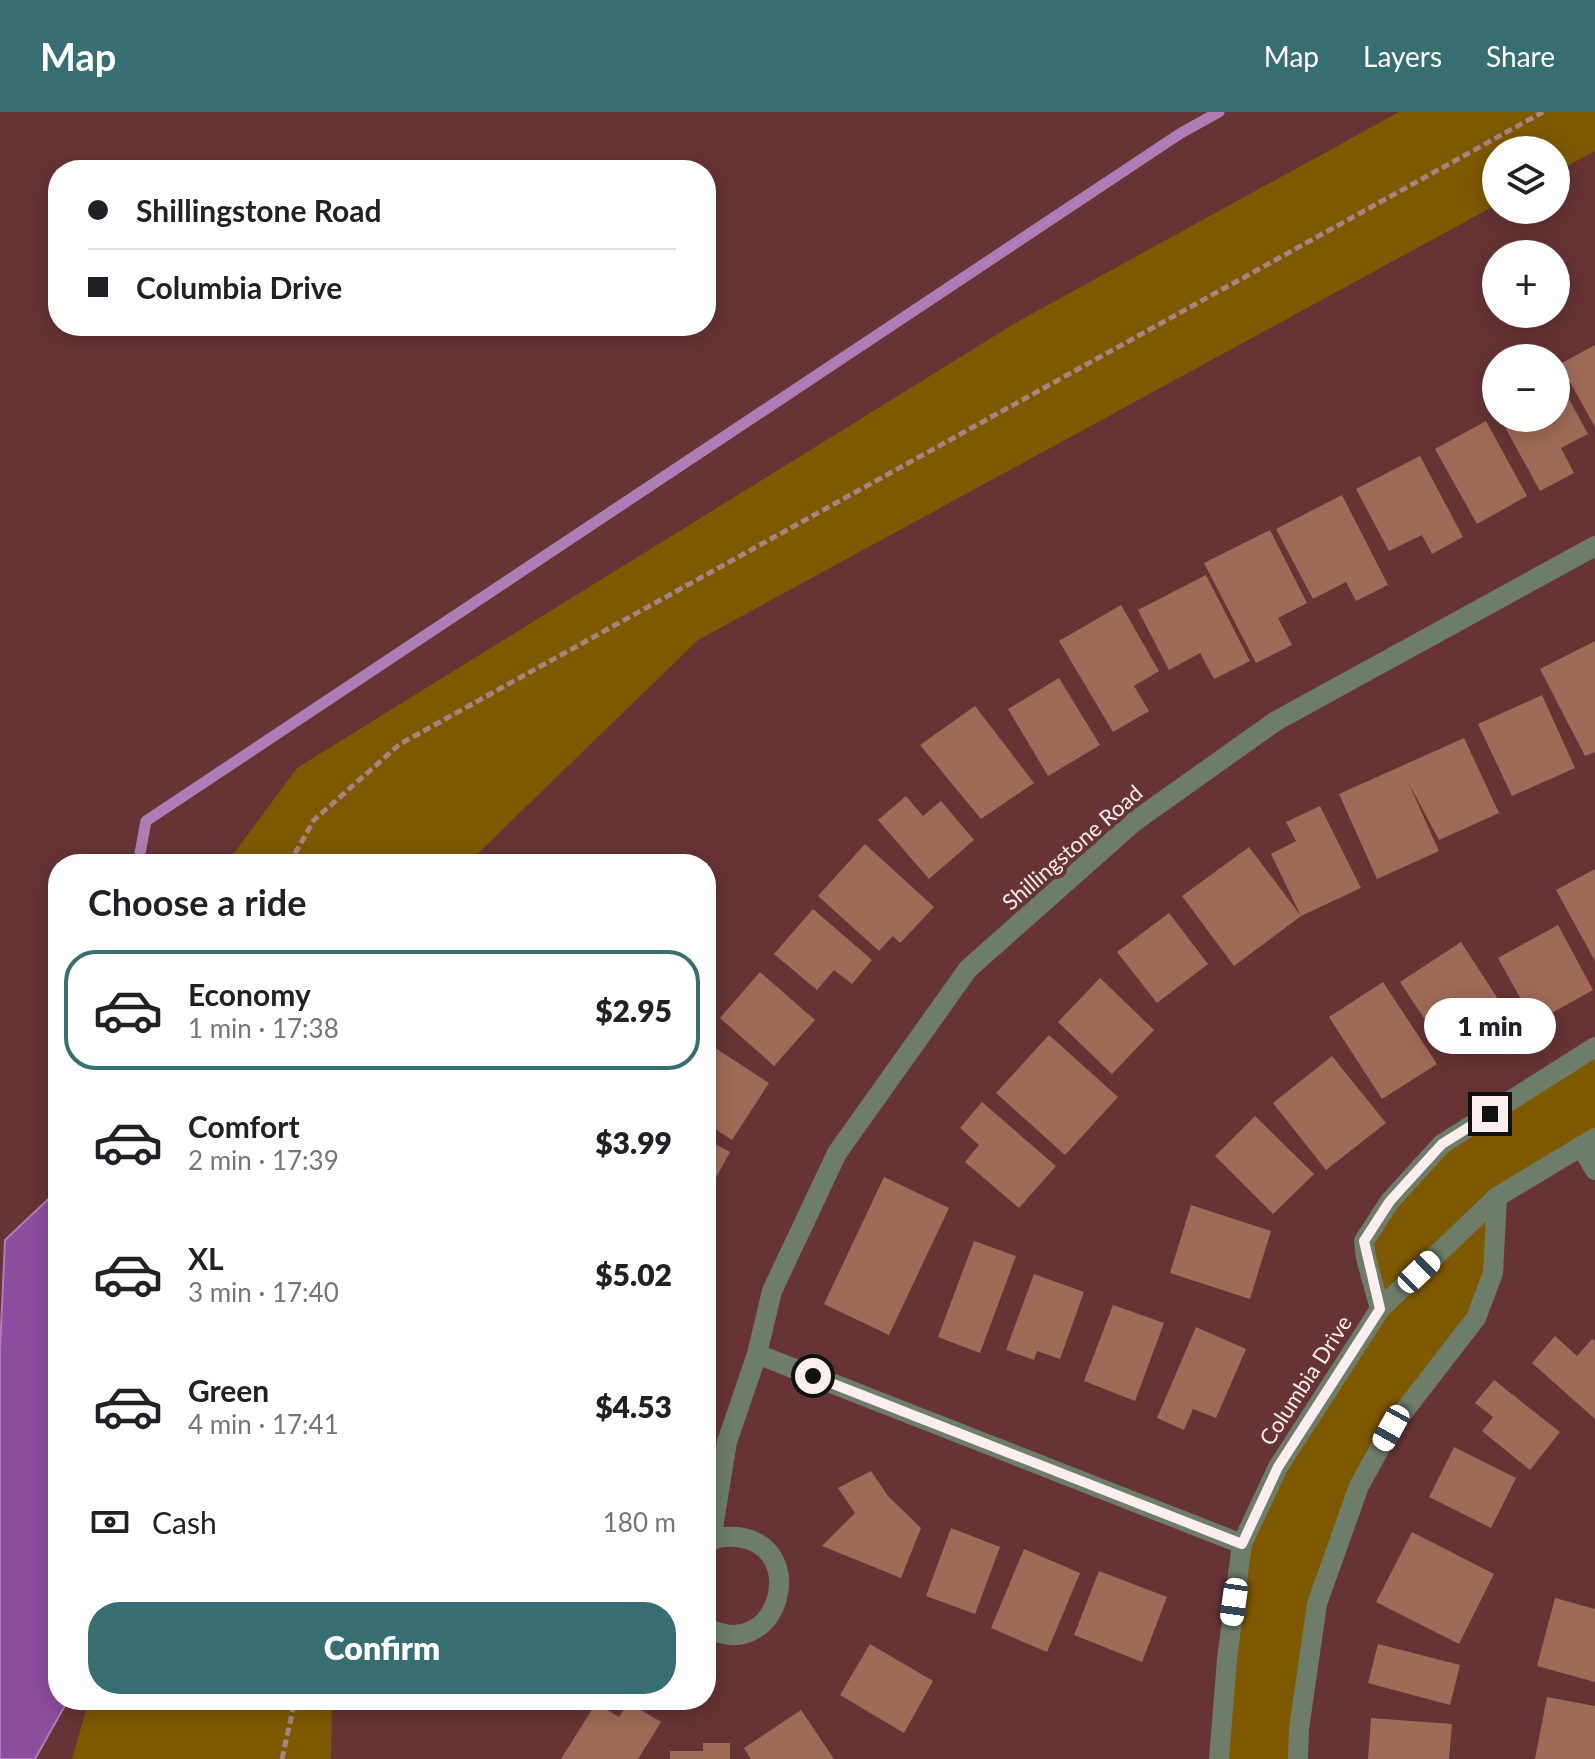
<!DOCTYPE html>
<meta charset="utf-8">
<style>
:root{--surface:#fff;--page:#f2f2f2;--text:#202124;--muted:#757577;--line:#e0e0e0;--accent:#366e72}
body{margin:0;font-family:Lato,sans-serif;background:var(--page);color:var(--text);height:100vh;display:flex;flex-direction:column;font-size:30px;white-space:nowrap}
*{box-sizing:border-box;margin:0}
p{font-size:26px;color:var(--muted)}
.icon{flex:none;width:44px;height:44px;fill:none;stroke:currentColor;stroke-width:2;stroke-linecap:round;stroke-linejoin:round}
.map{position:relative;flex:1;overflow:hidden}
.side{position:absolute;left:48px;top:742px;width:668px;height:856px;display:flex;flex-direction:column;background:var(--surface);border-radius:32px;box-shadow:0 4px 20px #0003}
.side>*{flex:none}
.hud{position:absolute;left:48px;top:48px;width:668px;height:176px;border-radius:32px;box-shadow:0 4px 20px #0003;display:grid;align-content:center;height:176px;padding:0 40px;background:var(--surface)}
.buttons{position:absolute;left:1482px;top:24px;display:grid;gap:16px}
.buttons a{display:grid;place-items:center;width:88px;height:88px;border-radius:50%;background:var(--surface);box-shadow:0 4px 20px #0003;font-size:40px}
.end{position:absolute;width:36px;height:36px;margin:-18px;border:10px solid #fceeee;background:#111;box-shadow:0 0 0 4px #111}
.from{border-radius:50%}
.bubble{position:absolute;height:56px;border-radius:28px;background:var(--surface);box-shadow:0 4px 20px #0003;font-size:26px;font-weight:800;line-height:56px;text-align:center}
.car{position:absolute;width:24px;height:48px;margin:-24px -12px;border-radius:10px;box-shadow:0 0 6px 2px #0007;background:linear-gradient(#fff 24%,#345 0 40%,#fff 0 76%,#345 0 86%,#fff 0)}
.hud b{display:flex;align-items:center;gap:28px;height:76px;font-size:30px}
.hud b+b{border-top:2px solid var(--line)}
.hud i{width:20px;height:20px;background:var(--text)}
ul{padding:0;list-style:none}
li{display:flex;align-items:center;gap:24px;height:120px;margin:0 16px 12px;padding:0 24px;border:4px solid transparent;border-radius:32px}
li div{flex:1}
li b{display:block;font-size:30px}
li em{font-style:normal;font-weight:800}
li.current{border-color:var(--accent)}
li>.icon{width:72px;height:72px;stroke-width:1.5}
h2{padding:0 40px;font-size:36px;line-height:96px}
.pay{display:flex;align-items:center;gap:20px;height:88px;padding:0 40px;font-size:30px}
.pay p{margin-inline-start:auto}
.primary-button{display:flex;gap:16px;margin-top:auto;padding:16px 40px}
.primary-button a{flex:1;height:92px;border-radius:32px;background:var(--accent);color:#fff;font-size:32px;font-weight:800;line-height:92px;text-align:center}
header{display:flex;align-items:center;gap:48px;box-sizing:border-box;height:112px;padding:0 40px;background:var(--accent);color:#fff}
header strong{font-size:38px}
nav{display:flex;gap:44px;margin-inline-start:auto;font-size:28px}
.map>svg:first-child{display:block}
</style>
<header>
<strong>Map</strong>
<nav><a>Map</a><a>Layers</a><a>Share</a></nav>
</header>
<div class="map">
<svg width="1595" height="1647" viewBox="0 0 1595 1647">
<rect width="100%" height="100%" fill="#683334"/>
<path fill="#7f5900" d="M1399 0H1595V39L1556 60V38H1496V93L698 528 467 752H226L297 656 1017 210Z
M1595 928V1019L1489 1082 1493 1161 1476 1206 1391 1316 1317 1492 1298 1647H1219L1242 1432 1379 1197 1357 1130 1458 1023Z
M89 1588H332L331 1647H72Z"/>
<path fill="#8e4c9e" stroke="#af7db6" stroke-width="2" d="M58 1078V1588H68L35 1647H0V1238L5 1128Z"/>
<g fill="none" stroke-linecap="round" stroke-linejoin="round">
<path stroke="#af7db6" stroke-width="11" d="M138 752 146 709 1181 21 1219 0"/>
</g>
<path fill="#a16a57" d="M1595 233V315L1560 252Z
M1556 263 1588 322 1561 336 1574 361 1540 379 1500 306H1556Z
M1486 309 1527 384 1477 412 1435 337Z
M1420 344 1463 425 1432 442 1422 423 1389 439 1356 377Z
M1342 383 1388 473 1356 489 1346 470 1313 487 1276 417Z
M1270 418 1307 491 1278 506 1292 533 1256 551 1204 451Z
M1206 463 1250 549 1214 567 1200 541 1169 558 1138 498Z
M1121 493 1159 559 1134 574 1149 599 1113 620 1059 529Z
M1595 529V640L1585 644 1540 557Z
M1059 566 1100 633 1048 664 1008 597Z
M1542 583 1575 656 1512 684 1478 612Z
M975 594 1034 671 981 707 920 633Z
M1464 626 1499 701 1439 728 1408 670 1439 739 1377 767 1339 682Z
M906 684 923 704 941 689 974 728 929 767 878 708Z
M1320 694 1361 776 1301 804 1271 742 1296 729 1286 710Z
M865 732 934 795 900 831 893 824 879 839 818 784Z
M1249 735 1301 804 1234 854 1182 784Z
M1595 757V849L1556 778Z
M813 797 872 848 852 872 834 858 817 878 774 842Z
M1169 801 1208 852 1157 891 1117 840Z
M1558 813 1593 878 1534 911 1498 846Z
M1461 830 1511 907 1482 926 1475 914 1443 935 1400 870Z
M760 860 815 908 774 954 720 906Z
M1100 866 1154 918 1112 962 1058 910Z
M1383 870 1437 952 1382 987 1329 905Z
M1049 923 1118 985 1065 1043 996 981Z
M706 930 769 971 732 1028 706 1011Z
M1332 944 1386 1011 1326 1058 1273 991Z
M982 990 1056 1054 1019 1096 965 1050 979 1033 960 1016Z
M1255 1004 1314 1062 1273 1102 1215 1044Z
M706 1027 730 1040 706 1084Z
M884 1065 949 1096 889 1223 824 1192Z
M1191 1093 1271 1119 1250 1187 1170 1161Z
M974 1129 1016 1144 980 1241 938 1225Z
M1034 1162 1084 1180 1060 1247 1037 1239 1034 1248 1006 1238Z
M1113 1193 1164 1211 1135 1289 1084 1269Z
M1196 1215 1246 1237 1216 1306 1193 1297 1184 1318 1157 1306Z
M1555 1224 1577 1244 1592 1227 1595 1229V1307L1532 1251Z
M1494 1268 1560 1320 1530 1358 1482 1319 1493 1305 1475 1291Z
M1454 1335 1516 1366 1491 1416 1429 1385Z
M871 1359 888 1384 921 1416 901 1466 822 1434 855 1401 838 1376Z
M951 1416 1000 1435 975 1502 926 1484Z
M1412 1420 1494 1462 1459 1532 1376 1490Z
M1024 1437 1080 1461 1047 1540 991 1516Z
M1099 1459 1167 1485 1142 1550 1074 1523Z
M1555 1486 1595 1497V1570L1537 1554Z
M870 1532 933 1569 904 1621 840 1583Z
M1378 1532 1460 1553 1450 1593 1368 1571Z
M1547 1585 1595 1594V1647H1535Z
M628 1590 661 1610 638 1647H561L596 1591 619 1605Z
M801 1598 834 1647H751L744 1636Z
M1371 1606 1452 1612 1449 1647H1368Z
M703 1631H730V1647H670V1639H703Z"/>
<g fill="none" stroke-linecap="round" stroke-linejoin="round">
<path stroke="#a78383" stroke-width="5" stroke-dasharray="8 4" stroke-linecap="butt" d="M289 752 314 708 400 632 1543 0
M282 1647 295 1588"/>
<path stroke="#6e7d6a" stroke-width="20" d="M1581 1034 1595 1058
M1380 1197 1366 1146 1364 1129 1390 1089 1442 1032 1595 935
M711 1428 727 1330 757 1242
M706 1432C714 1426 725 1424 736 1425 812 1432 778 1555 706 1515
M1242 1432 757 1242 772 1179 837 1041 968 857 1135 709 1276 609 1595 434
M1298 1647 1299 1617 1317 1492 1359 1374 1391 1316 1476 1206 1493 1161 1497 1085"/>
<path stroke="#6e7d6a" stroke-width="20" d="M1219 1647 1227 1547 1242 1432 1278 1355 1380 1197 1497 1085 1595 1026"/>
</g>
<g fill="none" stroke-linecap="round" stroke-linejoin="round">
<path stroke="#fceeee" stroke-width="10" d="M813 1264 1242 1432 1278 1355 1380 1197 1364 1129 1390 1089 1442 1032 1490 1002"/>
</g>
<g text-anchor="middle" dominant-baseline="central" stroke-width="8" stroke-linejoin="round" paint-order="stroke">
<g font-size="22" fill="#fceeee" stroke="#683334">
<text transform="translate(1072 735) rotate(-41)">Shillingstone Road</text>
<text transform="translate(1305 1268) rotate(-57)">Columbia Drive</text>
</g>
</g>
</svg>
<div class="buttons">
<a><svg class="icon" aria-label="layers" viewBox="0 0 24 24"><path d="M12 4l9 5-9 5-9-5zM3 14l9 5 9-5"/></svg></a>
<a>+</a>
<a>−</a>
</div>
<i class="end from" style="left:813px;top:1264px"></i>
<i class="end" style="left:1490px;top:1002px"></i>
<div class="bubble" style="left:1424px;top:886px;width:132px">1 min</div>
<i class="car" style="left:1419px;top:1160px;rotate:46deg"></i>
<i class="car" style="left:1391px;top:1316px;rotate:209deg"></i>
<i class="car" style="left:1234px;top:1490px;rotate:188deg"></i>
<div class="hud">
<b><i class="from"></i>Shillingstone Road</b>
<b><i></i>Columbia Drive</b>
</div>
<section class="side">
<h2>Choose a ride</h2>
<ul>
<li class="current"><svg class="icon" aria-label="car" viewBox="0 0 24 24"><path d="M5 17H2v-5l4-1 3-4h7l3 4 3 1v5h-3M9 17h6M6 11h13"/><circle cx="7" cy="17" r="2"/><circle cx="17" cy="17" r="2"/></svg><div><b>Economy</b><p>1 min · 17:38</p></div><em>$2.95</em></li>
<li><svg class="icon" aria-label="car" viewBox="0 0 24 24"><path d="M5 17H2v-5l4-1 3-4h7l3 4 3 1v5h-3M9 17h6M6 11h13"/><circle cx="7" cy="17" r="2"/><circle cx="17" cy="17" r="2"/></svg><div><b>Comfort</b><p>2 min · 17:39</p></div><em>$3.99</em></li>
<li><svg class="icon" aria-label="car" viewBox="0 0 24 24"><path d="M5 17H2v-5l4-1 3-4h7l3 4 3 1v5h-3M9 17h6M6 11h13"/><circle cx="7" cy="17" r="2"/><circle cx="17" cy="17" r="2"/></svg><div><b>XL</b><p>3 min · 17:40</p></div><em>$5.02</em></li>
<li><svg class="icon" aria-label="car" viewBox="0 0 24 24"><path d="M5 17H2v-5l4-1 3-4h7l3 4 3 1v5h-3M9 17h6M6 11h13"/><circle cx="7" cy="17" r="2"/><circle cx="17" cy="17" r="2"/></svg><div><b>Green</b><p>4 min · 17:41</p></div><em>$4.53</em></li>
</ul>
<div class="pay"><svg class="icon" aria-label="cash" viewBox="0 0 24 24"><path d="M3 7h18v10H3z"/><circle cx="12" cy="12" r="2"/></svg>Cash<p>180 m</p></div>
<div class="primary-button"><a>Confirm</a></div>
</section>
</div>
